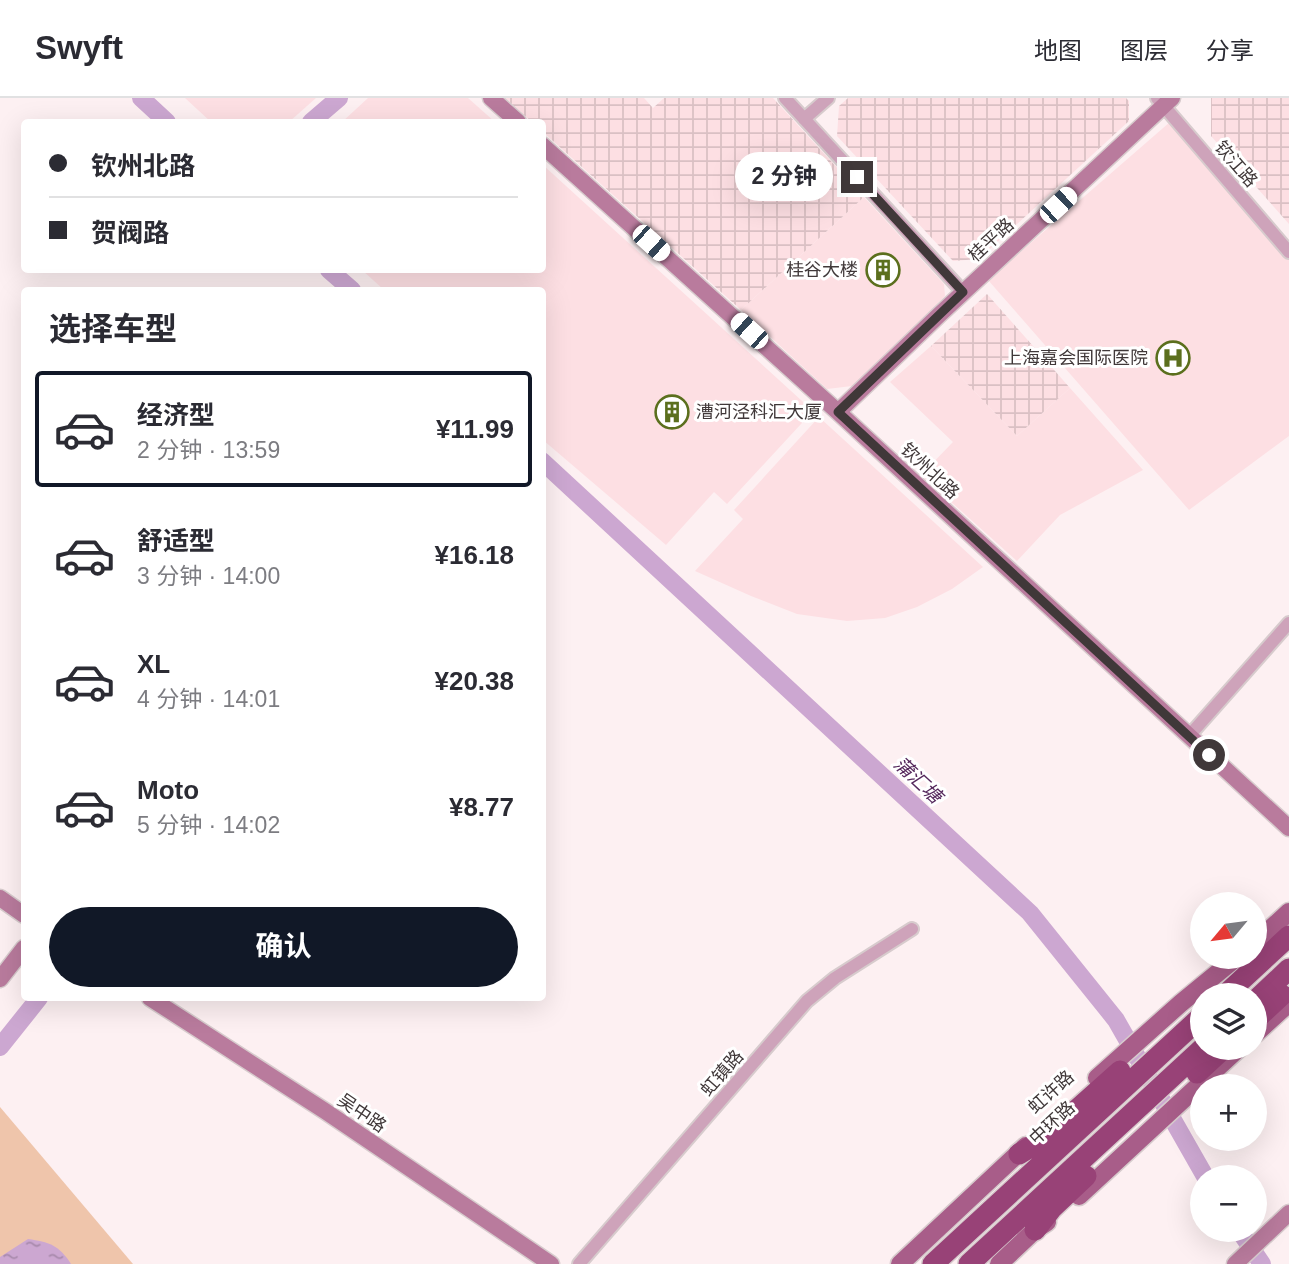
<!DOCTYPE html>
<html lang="zh">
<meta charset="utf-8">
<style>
:root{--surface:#fff;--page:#f7f7f7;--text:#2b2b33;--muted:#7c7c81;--line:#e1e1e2;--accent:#111827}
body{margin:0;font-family:Helvetica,"Noto Sans SC",sans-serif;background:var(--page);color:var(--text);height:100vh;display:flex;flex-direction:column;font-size:26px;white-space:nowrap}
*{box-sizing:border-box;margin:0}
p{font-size:23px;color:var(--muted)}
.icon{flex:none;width:38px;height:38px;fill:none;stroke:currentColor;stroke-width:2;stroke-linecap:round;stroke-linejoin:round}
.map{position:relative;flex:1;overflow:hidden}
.details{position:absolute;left:21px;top:189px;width:525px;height:714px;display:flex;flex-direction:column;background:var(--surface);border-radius:7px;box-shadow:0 7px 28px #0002}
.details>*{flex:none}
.guide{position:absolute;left:21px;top:21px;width:525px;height:154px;border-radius:7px;box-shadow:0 7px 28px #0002;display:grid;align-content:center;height:154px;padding:0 28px;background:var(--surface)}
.needle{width:46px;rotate:241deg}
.fabs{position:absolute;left:1190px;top:794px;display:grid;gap:14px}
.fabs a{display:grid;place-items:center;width:77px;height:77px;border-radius:50%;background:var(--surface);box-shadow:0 7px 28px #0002;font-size:35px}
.end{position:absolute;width:32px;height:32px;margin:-16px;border:9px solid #403839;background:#fff;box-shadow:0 0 0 4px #fff}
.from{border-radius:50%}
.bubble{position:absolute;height:49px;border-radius:24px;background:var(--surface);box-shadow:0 7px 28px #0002;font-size:23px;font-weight:700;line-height:49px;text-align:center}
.car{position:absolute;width:21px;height:42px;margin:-21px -10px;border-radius:9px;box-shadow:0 0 5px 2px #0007;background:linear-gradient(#fff 24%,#345 0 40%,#fff 0 76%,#345 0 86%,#fff 0)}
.guide b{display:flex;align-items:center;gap:24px;height:66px;font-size:26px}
.guide b+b{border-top:2px solid var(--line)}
.guide i{width:18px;height:18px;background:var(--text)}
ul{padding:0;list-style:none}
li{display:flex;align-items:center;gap:21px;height:116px;margin:0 14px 10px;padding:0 14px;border:4px solid transparent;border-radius:7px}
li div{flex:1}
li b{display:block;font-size:26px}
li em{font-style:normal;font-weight:700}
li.active{border-color:var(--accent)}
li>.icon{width:63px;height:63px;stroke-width:1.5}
h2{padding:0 28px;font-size:32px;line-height:84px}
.primary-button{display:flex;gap:14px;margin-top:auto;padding:14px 28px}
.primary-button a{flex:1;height:80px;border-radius:42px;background:var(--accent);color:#fff;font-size:28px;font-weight:700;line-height:80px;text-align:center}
header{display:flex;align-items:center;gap:42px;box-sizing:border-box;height:98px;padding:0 35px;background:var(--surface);border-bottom:2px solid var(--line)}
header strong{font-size:33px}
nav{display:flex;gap:38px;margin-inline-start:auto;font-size:24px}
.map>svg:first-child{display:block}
</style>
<header>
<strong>Swyft</strong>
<nav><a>地图</a><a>图层</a><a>分享</a></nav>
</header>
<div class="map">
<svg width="1289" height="1166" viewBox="0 0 1289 1166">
<defs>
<pattern id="industrial-grid" width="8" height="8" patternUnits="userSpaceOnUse" patternTransform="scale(1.75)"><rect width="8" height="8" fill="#fddfe3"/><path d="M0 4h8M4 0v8" fill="none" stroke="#dac0c4"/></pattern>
<pattern id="water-ripples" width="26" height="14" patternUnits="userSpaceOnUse" patternTransform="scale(1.75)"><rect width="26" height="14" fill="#cca7d1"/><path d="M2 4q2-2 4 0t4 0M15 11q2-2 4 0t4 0" fill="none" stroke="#a789ab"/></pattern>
</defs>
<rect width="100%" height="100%" fill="#fdf0f2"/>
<path fill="#fddfe3" d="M185 0H316L289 24H211Z
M368 0H468L495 24H342Z
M1170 24 1289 161V338L1189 412 988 182Z
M543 67 813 313 727 406 714 394 666 447 543 342 542 192H384L362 172H542Z
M864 99 944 186 945 198 899 245 852 288 827 291 741 212Z
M931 248 1017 338 1070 290 1143 372 1060 417 1017 463 921 377 953 344 890 284Z
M819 319 983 469 952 491 917 509 885 520 847 523 797 516 751 498 695 473 743 421 734 412Z"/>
<path fill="url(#industrial-grid)" d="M505 0H644L653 10 664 0H773L864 99 741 212 543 34 542 24H532Z
M848 0H1126L1129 3V23L979 161 953 163 837 38 839 8Z
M1211 0H1289V126L1211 38Z
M987 196 1070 290 1017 338 931 248Z"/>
<path fill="#efc5ab" d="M0 1009 133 1166H0Z"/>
<path fill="url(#water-ripples)" d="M28 1141C49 1144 59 1147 71 1166H0V1159Z"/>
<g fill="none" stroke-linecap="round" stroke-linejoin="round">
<path stroke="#cca7d1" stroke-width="18" d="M141 0 167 24
M311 24 339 0
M329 172 352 192
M542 363 1030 815 1116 922 1206 1080
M0 949 39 900
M1239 1132 1262 1166"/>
<defs>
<path id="street" d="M785 0 963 194
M1157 0 1289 154
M804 21 828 0
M1189 638 1289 525
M579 1166 807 903 835 880 912 831"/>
<path id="secondary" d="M491 0 518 24
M542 47 838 314 1289 730
M838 314 939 217 1172 0
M0 800 24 817
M0 881 24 850
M150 900 325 1013 551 1166
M1235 1166 1289 1115"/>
<path id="primary" d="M1255 845 1289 814
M1255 936 1289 905
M1097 980 1181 905 1237 859
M1079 1098 1239 950
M900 1166 1026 1048
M999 1166 1035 1132 1047 1124"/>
<path id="highway" d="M1224 898 1289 838
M1255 903 1289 871
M1255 922 1282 897
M1197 975 1224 950
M1019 1056 1045 1040 1120 973
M1035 1132 1052 1110 1086 1078
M933 1166 1202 918
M969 1166 1203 950"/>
</defs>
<use href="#street" stroke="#d7cbcd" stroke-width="16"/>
<use href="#secondary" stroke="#d7cbcd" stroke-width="19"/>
<use href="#primary" stroke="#d7cbcd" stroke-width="21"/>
<use href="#highway" stroke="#d7cbcd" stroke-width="24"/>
<use href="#street" stroke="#cea3ba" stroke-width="12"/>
<use href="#secondary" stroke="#b97b9d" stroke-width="16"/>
<use href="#primary" stroke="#a85d89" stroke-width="18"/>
<use href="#highway" stroke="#984277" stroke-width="21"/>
</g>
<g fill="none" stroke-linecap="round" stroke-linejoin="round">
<path stroke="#403839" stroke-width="9" d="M857 79 963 194 838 314 1209 657"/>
</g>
<defs>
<symbol id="building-ring" viewBox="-11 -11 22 22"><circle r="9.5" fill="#fff" stroke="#5b6f1d" stroke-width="1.5"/><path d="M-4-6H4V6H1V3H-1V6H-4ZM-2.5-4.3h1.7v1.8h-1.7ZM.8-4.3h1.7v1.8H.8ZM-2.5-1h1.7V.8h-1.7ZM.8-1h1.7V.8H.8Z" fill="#5b6f1d"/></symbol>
<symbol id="hospital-ring" viewBox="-11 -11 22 22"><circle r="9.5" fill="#fff" stroke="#5b6f1d" stroke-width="1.5"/><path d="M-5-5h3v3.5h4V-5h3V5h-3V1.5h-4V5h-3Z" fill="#5b6f1d"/></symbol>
</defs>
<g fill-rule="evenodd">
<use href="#building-ring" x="864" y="153" width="38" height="38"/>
<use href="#hospital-ring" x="1154" y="241" width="38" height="38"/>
<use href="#building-ring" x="653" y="295" width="38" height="38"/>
</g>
<g text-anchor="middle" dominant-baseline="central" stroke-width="6" stroke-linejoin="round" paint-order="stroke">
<g font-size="18" fill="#403839" stroke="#fff">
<text transform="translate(1236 66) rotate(49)">钦江路</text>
<text transform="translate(991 142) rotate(-43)">桂平路</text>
<text transform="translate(930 373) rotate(43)">钦州北路</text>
<text transform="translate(722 975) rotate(-49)">虹镇路</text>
<text transform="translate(1051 994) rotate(-42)">虹许路</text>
<text transform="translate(362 1015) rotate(34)">吴中路</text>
<text transform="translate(1052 1025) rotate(-43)">中环路</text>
</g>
<g font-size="18" fill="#403839" stroke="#fff" text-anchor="end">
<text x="858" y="172">桂谷大楼</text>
<text x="1148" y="260">上海嘉会国际医院</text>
<text x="696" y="314" text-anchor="start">漕河泾科汇大厦</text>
</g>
<g font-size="19" font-style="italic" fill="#55285c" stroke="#fff">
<text transform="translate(918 682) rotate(43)">蒲汇塘</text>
</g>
</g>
</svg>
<div class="fabs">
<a><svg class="needle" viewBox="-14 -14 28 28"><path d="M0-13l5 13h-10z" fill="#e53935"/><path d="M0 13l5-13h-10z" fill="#7c7c81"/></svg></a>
<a><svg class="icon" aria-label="layers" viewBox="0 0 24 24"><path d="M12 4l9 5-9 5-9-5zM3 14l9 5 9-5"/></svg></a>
<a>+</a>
<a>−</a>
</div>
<i class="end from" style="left:1209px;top:657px"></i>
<i class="end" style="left:857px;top:79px"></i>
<div class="bubble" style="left:735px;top:54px;width:98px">2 分钟</div>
<i class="car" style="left:1058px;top:107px;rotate:47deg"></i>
<i class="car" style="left:651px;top:145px;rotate:132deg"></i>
<i class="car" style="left:749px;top:233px;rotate:312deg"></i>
<div class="guide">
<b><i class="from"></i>钦州北路</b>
<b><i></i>贺阀路</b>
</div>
<section class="details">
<h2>选择车型</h2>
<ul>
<li class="active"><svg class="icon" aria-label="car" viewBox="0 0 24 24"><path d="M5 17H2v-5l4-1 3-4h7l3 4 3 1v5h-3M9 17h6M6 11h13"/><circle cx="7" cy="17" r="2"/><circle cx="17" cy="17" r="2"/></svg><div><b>经济型</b><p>2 分钟 · 13:59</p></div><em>¥11.99</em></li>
<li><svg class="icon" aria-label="car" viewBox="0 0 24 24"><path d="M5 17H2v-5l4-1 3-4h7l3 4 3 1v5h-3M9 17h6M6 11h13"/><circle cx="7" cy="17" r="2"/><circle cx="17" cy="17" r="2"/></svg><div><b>舒适型</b><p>3 分钟 · 14:00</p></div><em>¥16.18</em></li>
<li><svg class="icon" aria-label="car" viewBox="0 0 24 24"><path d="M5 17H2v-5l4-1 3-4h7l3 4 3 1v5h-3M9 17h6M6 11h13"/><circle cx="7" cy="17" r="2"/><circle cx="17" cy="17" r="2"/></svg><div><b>XL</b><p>4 分钟 · 14:01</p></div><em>¥20.38</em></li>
<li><svg class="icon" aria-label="car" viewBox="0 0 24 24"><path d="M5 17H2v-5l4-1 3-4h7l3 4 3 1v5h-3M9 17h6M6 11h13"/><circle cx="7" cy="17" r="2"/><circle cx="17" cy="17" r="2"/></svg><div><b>Moto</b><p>5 分钟 · 14:02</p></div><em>¥8.77</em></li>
</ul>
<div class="primary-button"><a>确认</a></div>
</section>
</div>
